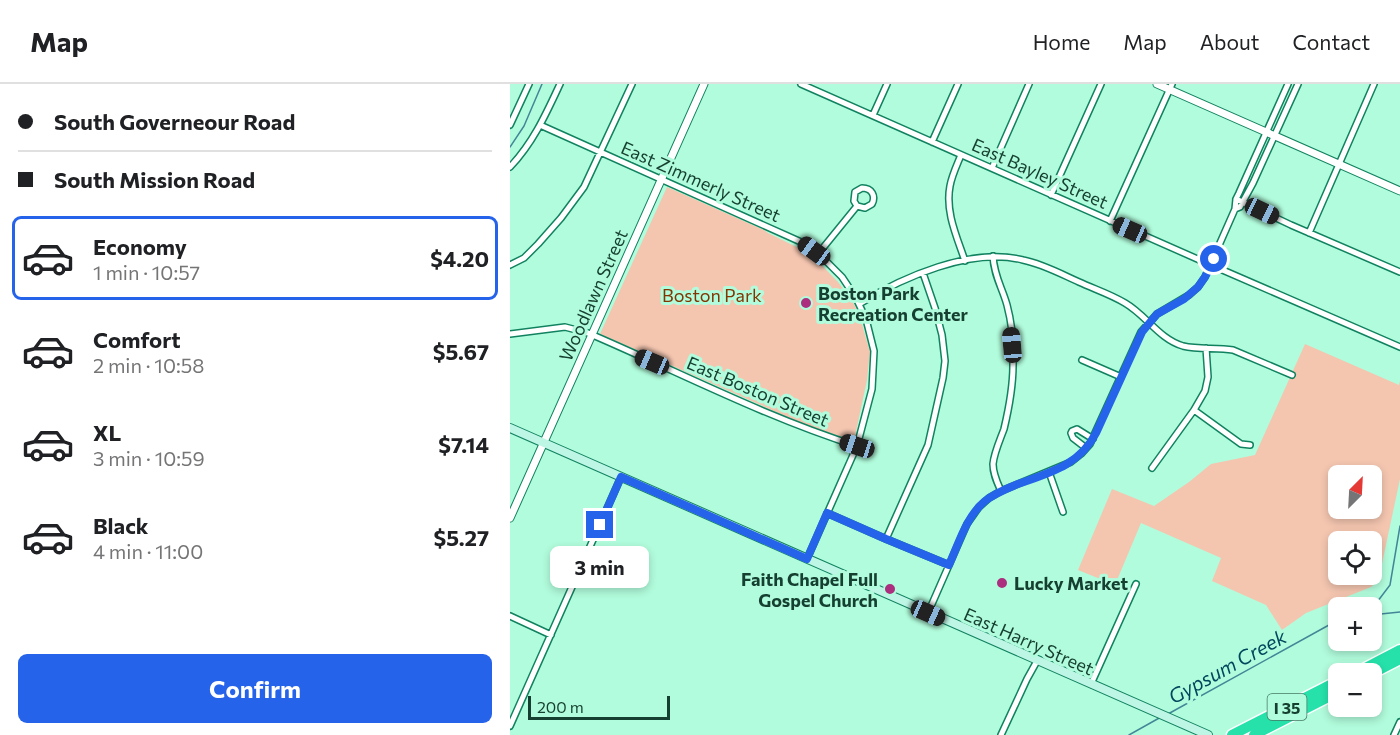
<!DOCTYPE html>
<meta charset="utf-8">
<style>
:root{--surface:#fff;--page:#f2f2f2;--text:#202124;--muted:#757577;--line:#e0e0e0;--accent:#2563eb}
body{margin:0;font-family:Commissioner,sans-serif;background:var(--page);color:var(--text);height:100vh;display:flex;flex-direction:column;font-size:22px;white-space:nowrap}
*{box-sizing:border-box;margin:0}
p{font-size:20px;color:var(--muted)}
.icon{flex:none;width:33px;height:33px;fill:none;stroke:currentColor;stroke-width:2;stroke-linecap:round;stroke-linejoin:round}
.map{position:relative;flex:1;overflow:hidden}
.panel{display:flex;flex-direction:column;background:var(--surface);width:510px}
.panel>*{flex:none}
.top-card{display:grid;align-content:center;height:132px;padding:0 18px;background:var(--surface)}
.needle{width:39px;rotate:24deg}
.fabs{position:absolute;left:818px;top:381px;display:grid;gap:12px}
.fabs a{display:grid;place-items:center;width:54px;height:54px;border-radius:9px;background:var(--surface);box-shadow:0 3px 9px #0003;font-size:30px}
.scale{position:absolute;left:18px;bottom:15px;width:142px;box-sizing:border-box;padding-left:6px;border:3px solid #153f30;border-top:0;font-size:16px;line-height:21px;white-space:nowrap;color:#153f30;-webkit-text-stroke:4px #b1fcdc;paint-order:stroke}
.end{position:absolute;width:27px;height:27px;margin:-14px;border:8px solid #2563eb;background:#fff;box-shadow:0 0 0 3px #fff}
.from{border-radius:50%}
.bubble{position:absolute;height:42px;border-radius:9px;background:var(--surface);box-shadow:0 3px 9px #0003;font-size:20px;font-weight:700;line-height:42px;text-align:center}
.car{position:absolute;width:18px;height:36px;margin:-18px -9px;border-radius:8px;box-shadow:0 0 4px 2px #0007;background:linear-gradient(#222 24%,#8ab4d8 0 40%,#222 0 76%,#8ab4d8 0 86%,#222 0)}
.top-card b{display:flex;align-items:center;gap:21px;height:57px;font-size:22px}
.top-card b+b{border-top:2px solid var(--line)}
.top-card i{width:15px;height:15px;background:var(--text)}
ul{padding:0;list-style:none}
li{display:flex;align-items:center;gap:18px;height:84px;margin:0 12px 9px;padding:0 6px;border:3px solid transparent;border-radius:9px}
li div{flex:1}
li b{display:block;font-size:22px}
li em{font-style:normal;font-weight:700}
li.on{border-color:var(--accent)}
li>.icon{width:54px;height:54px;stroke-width:1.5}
.action{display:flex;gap:12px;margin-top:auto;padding:12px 18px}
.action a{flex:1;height:69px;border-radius:9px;background:var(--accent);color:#fff;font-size:24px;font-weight:700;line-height:69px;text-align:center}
header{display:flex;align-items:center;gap:36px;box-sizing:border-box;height:84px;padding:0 30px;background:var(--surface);border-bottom:2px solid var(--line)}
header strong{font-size:28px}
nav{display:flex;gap:33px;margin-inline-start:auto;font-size:21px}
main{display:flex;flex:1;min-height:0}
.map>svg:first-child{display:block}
</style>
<header>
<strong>Map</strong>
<nav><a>Home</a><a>Map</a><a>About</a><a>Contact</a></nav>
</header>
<main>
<section class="panel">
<div class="top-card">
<b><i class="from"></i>South Governeour Road</b>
<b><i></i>South Mission Road</b>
</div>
<ul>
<li class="on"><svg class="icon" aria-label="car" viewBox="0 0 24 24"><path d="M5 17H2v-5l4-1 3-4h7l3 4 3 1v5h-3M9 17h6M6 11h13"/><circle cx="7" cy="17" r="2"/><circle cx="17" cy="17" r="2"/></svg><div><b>Economy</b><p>1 min · 10:57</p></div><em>$4.20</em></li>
<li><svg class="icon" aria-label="car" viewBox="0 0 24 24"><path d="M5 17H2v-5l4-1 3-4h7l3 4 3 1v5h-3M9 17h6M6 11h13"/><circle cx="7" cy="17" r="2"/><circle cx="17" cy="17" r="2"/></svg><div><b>Comfort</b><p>2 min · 10:58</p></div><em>$5.67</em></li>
<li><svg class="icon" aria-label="car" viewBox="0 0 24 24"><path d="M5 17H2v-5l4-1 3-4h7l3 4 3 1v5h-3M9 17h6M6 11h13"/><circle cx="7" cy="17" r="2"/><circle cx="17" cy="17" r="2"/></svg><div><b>XL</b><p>3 min · 10:59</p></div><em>$7.14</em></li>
<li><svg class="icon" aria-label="car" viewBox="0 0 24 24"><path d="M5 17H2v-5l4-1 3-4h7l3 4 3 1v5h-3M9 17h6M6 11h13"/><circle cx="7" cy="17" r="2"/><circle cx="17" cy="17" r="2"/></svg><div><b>Black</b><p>4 min · 11:00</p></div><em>$5.27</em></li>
</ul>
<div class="action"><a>Confirm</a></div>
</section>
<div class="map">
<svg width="890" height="651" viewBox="0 0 890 651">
<rect width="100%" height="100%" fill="#b1fcdc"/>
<path fill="#f4c6b0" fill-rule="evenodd" d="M157 103 254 146 258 149 301 170 328 198 343 218 350 233 360 268 357 296 344 357 298 342 90 250Z
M795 260 889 301 890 297V395L870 489 867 497 861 503 796 529 772 546 756 521 702 497 711 474 631 439 605 501 568 486 602 405 644 422 679 398 701 380 745 371ZM828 392H861V424H828ZM828 458H861V490H828Z"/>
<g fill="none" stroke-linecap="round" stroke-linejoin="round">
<path stroke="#428697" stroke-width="1.5" d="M0 63 14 42 32 0
M861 526 880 501 890 442
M861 531 890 528
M658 630 828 536
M619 651 651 633"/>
<defs>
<path id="minor" d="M291 0 701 181 890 263
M363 31 377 0
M0 41 19 0
M30 41 291 158 313 174 332 193 346 214 356 235 364 267 362 305 347 362 297 475
M422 58 448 0
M451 71C447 81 442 91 440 102 435 128 447 153 455 177
M0 83C23 59 36 30 50 0
M482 84 519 0
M541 111 591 0
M726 115 781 141 890 188
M725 125 730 123 743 99 788 0
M600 137 662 0
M799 149 864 0
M308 170 347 122 355 124 362 120C366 112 362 104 352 104L345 108 344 117 347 122
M483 172C484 192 492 203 497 221 502 240 504 261 503 281 503 303 499 324 494 345 490 356 484 369 483 380 483 390 487 398 491 407
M0 181 14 174 28 160 51 134 74 103 122 0
M349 220C393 193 461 163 513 176 533 180 551 190 569 198 584 205 600 210 615 219 636 231 649 255 673 262 689 266 707 263 723 266L782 291
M0 250 55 243 78 249C167 287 255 333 347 362
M572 276 611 293
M684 326 731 360 740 361
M576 364 563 354 561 349 562 347 567 345 583 355
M642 384 684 326 695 307 698 293 696 264
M539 388 553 428
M317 429 376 455 439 481
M376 455 418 361 433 294 435 277 432 251 425 224 413 189
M418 529 457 440 469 423 479 414 491 407 561 378 571 370 580 360 631 248 647 230 679 211 688 203 695 193 725 125 726 115 729 109 778 0
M0 532 41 551
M581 600 626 500
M0 642 111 393
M491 651 517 595 527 577
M884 651 890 638"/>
<path id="tertiary" d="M647 0 890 107
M0 434 194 0"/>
<path id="secondary" d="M0 344 698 651"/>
<path id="motorway" d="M844 590 890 566
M861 590 890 575
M722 651 828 597
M744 651 828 608"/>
</defs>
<use href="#minor" stroke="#118260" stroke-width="8"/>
<use href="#tertiary" stroke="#118260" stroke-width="9"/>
<use href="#secondary" stroke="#118260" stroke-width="10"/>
<use href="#motorway" stroke="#fff" stroke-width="13"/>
<use href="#minor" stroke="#fff" stroke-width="5"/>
<use href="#tertiary" stroke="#fff" stroke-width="7"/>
<use href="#secondary" stroke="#bef6e6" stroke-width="8"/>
<use href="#motorway" stroke="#26e2aa" stroke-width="10"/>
</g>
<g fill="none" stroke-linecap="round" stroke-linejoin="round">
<path stroke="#2563eb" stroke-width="8" d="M90 441 111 393 297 475 317 429 376 455 439 481C449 459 456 433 475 417 485 409 496 405 508 400 539 389 570 381 586 349L632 248 647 230 674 215 688 203 695 193 704 175"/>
</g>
<g fill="#ac2e7e" stroke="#b1fcdc" stroke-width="2">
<circle cx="296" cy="219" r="6"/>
<circle cx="492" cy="499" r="6"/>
<circle cx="380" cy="505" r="6"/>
</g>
<g text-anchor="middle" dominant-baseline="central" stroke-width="6" stroke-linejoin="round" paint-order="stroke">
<rect fill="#b1fcdc" stroke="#447864" stroke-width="1.5" x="757.5" y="610" width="39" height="26" rx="4.5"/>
<g font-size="16" font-weight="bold" fill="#153f30">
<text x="777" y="623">I 35</text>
</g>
<g font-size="18" fill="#153f30" stroke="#b1fcdc">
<text transform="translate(530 89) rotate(24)">East Bayley Street</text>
<text transform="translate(191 97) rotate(24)">East Zimmerly Street</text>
<text transform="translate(83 211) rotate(-66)">Woodlawn Street</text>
<text transform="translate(248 307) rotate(23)">East Boston Street</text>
<text transform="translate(519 557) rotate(24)">East Harry Street</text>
</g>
<g font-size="18" font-weight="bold" fill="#153f30" stroke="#b1fcdc" text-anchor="start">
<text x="308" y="209">Boston Park<tspan x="308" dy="21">Recreation Center</tspan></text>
<text x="368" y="495" text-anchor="end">Faith Chapel Full<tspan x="368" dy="21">Gospel Church</tspan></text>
<text x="504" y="499">Lucky Market</text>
</g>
<g font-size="18" fill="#823500" stroke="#b1fcdc">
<text x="202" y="211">Boston Park</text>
</g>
<g font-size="20" font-style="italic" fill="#00475d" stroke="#b1fcdc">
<text transform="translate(717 582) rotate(-29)">Gypsum Creek</text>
</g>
</g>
</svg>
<div class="fabs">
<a><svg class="needle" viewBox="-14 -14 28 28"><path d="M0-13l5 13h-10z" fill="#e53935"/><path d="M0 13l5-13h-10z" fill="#757577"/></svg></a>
<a><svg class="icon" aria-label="locate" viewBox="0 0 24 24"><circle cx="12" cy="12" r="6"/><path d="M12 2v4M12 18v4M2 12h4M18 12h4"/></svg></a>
<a>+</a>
<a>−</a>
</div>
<div class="scale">200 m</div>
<i class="end from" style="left:704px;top:175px"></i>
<i class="end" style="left:90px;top:441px"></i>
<div class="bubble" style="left:40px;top:462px;width:99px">3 min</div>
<i class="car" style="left:752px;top:127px;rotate:115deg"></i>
<i class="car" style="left:620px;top:146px;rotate:294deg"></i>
<i class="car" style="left:304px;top:167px;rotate:306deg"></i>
<i class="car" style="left:502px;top:261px;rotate:355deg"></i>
<i class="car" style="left:142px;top:278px;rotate:293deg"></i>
<i class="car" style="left:347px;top:362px;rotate:288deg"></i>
<i class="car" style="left:418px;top:529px;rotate:114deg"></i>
</div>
</main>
